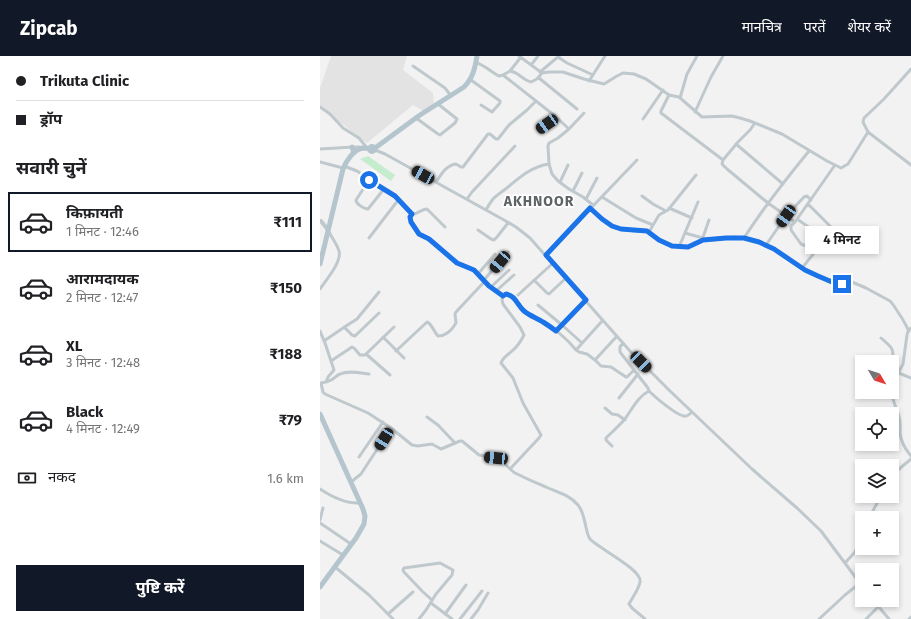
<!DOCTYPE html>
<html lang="hi">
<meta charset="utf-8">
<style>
:root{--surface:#fff;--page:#f2f2f2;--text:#202124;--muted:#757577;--line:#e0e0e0;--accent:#111827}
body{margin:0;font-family:"Fira Sans","Noto Sans Devanagari",sans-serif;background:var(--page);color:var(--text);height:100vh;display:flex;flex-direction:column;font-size:15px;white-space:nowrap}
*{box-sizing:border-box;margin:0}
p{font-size:13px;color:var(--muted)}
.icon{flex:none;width:22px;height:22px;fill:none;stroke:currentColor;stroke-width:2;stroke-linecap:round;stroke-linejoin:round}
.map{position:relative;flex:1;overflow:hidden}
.panel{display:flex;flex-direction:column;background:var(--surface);width:320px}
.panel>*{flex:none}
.guide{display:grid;align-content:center;height:88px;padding:0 16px;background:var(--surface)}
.needle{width:26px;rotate:129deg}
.fabs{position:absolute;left:535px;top:299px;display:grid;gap:8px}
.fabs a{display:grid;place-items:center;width:44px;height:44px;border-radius:0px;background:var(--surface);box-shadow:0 2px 6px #0003;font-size:20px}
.end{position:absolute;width:18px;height:18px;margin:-9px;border:5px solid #1a73e8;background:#fff;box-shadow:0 0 0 2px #fff}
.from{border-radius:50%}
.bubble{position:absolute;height:28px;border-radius:0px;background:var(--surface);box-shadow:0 2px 6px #0003;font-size:13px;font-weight:700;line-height:28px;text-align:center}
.car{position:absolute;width:12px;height:24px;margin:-12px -6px;border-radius:5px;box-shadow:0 0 3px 1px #0007;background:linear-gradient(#222 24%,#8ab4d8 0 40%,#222 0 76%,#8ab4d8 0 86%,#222 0)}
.guide b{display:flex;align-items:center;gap:14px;height:38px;font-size:15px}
.guide b+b{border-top:1px solid var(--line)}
.guide i{width:10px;height:10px;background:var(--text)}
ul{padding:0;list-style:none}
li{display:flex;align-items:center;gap:12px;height:60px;margin:0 8px 6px;padding:0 8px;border:2px solid transparent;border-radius:0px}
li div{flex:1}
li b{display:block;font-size:15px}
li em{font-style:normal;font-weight:700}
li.active{border-color:var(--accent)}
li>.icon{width:36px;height:36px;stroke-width:1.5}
h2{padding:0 16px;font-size:18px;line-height:48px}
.pay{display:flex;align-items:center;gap:10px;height:44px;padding:0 16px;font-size:15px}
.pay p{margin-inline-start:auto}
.primary-button{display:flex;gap:8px;margin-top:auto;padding:8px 16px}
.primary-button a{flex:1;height:46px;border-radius:0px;background:var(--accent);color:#fff;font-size:16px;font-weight:700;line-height:46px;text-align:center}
header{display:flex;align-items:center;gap:24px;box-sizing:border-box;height:56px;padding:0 20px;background:var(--accent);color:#fff}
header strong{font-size:19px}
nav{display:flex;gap:22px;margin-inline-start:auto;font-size:14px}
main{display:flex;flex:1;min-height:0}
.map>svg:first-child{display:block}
</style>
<header>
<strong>Zipcab</strong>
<nav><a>मानचित्र</a><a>परतें</a><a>शेयर करें</a></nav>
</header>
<main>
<section class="panel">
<div class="guide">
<b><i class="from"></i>Trikuta Clinic</b>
<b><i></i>ड्रॉप</b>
</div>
<h2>सवारी चुनें</h2>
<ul>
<li class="active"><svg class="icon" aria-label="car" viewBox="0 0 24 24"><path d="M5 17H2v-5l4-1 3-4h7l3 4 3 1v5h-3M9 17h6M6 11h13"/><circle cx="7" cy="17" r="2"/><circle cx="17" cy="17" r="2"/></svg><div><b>किफ़ायती</b><p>1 मिनट · 12:46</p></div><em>₹111</em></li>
<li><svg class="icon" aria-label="car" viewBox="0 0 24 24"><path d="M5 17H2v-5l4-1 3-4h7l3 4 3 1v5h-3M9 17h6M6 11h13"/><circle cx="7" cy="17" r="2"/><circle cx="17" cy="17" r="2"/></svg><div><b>आरामदायक</b><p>2 मिनट · 12:47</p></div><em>₹150</em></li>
<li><svg class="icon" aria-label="car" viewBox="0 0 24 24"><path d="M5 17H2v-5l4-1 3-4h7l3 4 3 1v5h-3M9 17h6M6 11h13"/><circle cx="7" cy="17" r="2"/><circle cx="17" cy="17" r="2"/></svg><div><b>XL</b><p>3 मिनट · 12:48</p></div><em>₹188</em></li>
<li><svg class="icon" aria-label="car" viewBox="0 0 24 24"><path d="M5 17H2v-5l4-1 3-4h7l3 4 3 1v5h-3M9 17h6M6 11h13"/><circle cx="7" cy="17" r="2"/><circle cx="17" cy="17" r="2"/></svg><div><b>Black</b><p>4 मिनट · 12:49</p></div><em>₹79</em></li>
</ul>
<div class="pay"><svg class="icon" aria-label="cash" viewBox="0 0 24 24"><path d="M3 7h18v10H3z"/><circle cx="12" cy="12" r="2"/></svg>नकद<p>1.6 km</p></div>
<div class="primary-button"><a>पुष्टि करें</a></div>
</section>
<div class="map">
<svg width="591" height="563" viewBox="0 0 591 563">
<rect width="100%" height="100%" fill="#f3f2f2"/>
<path fill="#e4e3e3" d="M11 0H87L83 14 113 37 114 48 103 55 93 49 47 87 0 51V32Z"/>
<path fill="#c5eccd" d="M48 100 75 119 71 125 40 103Z"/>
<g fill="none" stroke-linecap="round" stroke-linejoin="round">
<path stroke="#bfc8cc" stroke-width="3" d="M238 1 247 7 273 19
M156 6 165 11 177 19 179 20 183 19 235 60 249 73
M211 9 218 0
M93 10 125 32 131 40
M190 15C201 17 201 24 211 26L217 23 222 17 199 0
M220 16 239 0
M222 17 229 16H243L264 23 284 28 297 20 303 17 314 18 326 23 349 39 359 41 382 61 412 60 420 62 430 65 462 78 507 105 521 112 528 108 548 76 591 109
M183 19 190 15 201 1
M219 22 257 53
M151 24 180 45V47L172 56 161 49
M269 25 285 0
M349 39 341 55V57L403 104 418 86 430 74 435 67
M360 42 367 18 377 0
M0 51 10 58 23 72 39 82 47 92
M375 56 391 21 403 0
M264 57 249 73 238 82 229 87 228 90 229 108 232 118 238 125 249 133 263 141 273 149
M96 62 118 78 120 79 135 67 137 63 118 48
M323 63 343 34
M219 73 227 68 235 60
M548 76 543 66 544 62 564 43 591 13
M416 88 463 128
M0 93 33 91H40
M55 94 65 98 184 164 196 171 210 182 310 295 350 335 432 413 477 452 501 475 542 530
M403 104 402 108 407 113 448 147 475 166 515 109
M0 106 23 112
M24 110 37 115 75 140 92 158C97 159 101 153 107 153L125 171
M49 124 36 144C36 148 43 152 47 153H48L64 133
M116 126C121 119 126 109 136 108L141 111H143L168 78H170L176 83H178L189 69 207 54 216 45
M240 126 248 109
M253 135 262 117
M322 140 333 148 346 155
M282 141 316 162 333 169
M147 143 152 136 195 90
M266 143 277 122
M488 148 510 170
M270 152C278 159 285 168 295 172 304 175 317 175 327 175L329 176 339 159 348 154 376 119
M349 152 372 162
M166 154C168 150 170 147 173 143 177 139 183 135 188 131 200 121 213 110 229 108
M92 158 90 161 91 166 100 179 109 183 137 207 154 214 169 230 183 240
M477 163 497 177
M475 166 471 170V174L481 188 491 192 495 196
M158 174 171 183 174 184 177 181 188 167
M329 176 339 184 345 187 352 190 364 191 371 190 385 183 415 181 424 182 432 184 439 186 454 193 485 214 498 220 513 227 522 228 532 226 546 232 570 245C573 248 574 250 576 253 581 260 585 267 589 275
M365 177 383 182
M49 182 79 143
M424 182C444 151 466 123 489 95
M382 184 389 164
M446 189 466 160 484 141 487 140 491 144
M359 191 378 146
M226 199 317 104
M482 212 495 196 511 182H514L527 192
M158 218 175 198
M164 224 188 196
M214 224 227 237 229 238 246 222
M171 231 189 214
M0 233C6 224 22 206 19 195 17 188 12 182 9 176
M176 235 194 219
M198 239 233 207
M218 249 242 269 262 287
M24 271 32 279 35 280 59 257
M0 275 5 287 14 314 8 321 6 326 1 327
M237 275 266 244
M63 281 84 302
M561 282C571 291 575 292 572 306
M4 285 26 270 37 263 59 236
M256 294 283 264
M76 295 107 266C112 268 114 276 118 280 126 280 132 274 136 267L135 258 136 256 165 225
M46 298 70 319
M546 301 552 306
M275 304 281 310 291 311 306 321H307L314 314
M11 305 32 291 34 292 40 299H45L74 271
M579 317 591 322
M6 326C13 325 15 320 20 318 29 314 40 317 49 318
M0 327H1L3 336 5 338 48 357 71 372 92 389 98 390 112 388 121 393 140 385H142L159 399 176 402 179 403C185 407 189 413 195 417 205 422 216 427 226 431 237 436 250 439 258 449 266 458 265 477 270 483 278 492 323 514 320 526 319 533 312 542 309 548L312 552 325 563
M572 331 573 327 583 308 587 279 588 275 591 272
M329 335C335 341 356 359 364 360 367 361 370 358 372 356
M572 336C572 345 577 352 579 361 581 366 580 371 580 377 581 386 585 393 591 400
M299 342 318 318
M285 352 292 358 298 359 305 364
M107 361 118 369 135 387
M292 390 286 384V382C292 376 299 370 304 364 312 354 317 341 329 335L328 332 300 296V291L303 287
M39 401 63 366
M190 413 219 382 221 379 203 347 193 322 181 307C183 301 188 299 192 295 197 291 201 285 204 279L200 271 183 248 182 244 183 240 186 238 190 239 194 242 200 250 206 257 215 262 224 266 238 276 249 286 256 294 259 296 267 298 275 304 297 280
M572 422 578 414 591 403
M31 426 41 418 71 372
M0 433C12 441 25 448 40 447
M549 462 561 440
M0 464 3 452
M0 467 31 488
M0 485 23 499
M525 507 535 496 542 480
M15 511 49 539 73 563
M553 544 569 563
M111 547 132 563
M68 558 93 536
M125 558 146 529
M99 563 106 554 116 538 132 519 133 514 120 507 84 512 83 514 84 516 102 535 112 544
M140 563 162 535
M151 563 158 554 168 537
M499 563 525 539 540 527
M546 563 558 551
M589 563 591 561"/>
<path stroke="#bfc8cc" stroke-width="4" d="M0 165H1L8 174"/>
<path stroke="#b4c5cd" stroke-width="5" d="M49.5 93a2.5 2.5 0 1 1 5 0a2.5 2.5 0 1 1-5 0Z
M32 91 34 97
M55 92 100 59 144 31C153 22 155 12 157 0
M0 208 23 113C26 105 34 93 43 92 43 92 49 92 50 93
M0 358 43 453 45 460 44 468 36 482 0 531"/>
</g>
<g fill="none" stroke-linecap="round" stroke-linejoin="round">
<path stroke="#1a73e8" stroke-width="5" d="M49 124 75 140 92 158 90 161 91 166 99 178 109 183 137 207 154 214 169 230 183 240 186 238C196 240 197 249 204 255 210 260 217 262 223 266 228 269 232 272 236 275L266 244 226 199 270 152 282 163 292 170 301 173 327 175 339 184 352 190 368 191 383 184 406 182H424L439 186 454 193 485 214 498 220 512 226 522 228"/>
</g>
<g text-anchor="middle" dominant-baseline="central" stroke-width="3.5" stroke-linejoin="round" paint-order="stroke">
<g font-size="14" font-weight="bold" letter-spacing="1" fill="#5e6365" stroke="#fff">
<text x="219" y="145">AKHNOOR</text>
</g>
</g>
</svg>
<div class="fabs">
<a><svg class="needle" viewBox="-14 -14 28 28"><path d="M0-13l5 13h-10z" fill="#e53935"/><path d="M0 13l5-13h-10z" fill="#757577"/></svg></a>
<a><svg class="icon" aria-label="locate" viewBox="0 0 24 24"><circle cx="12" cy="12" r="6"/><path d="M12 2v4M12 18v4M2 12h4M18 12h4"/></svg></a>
<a><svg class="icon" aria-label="layers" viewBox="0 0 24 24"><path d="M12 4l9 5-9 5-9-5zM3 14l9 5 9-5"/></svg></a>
<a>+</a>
<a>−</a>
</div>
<i class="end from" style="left:49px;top:124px"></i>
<i class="end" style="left:522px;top:228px"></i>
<div class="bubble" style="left:485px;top:170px;width:74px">4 मिनट</div>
<i class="car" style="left:227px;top:68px;rotate:236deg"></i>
<i class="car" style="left:103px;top:119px;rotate:299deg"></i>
<i class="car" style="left:466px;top:160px;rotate:215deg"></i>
<i class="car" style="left:180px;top:206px;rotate:220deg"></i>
<i class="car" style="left:321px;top:306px;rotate:135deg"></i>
<i class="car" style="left:64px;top:383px;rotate:212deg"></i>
<i class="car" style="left:176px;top:402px;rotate:275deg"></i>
</div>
</main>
